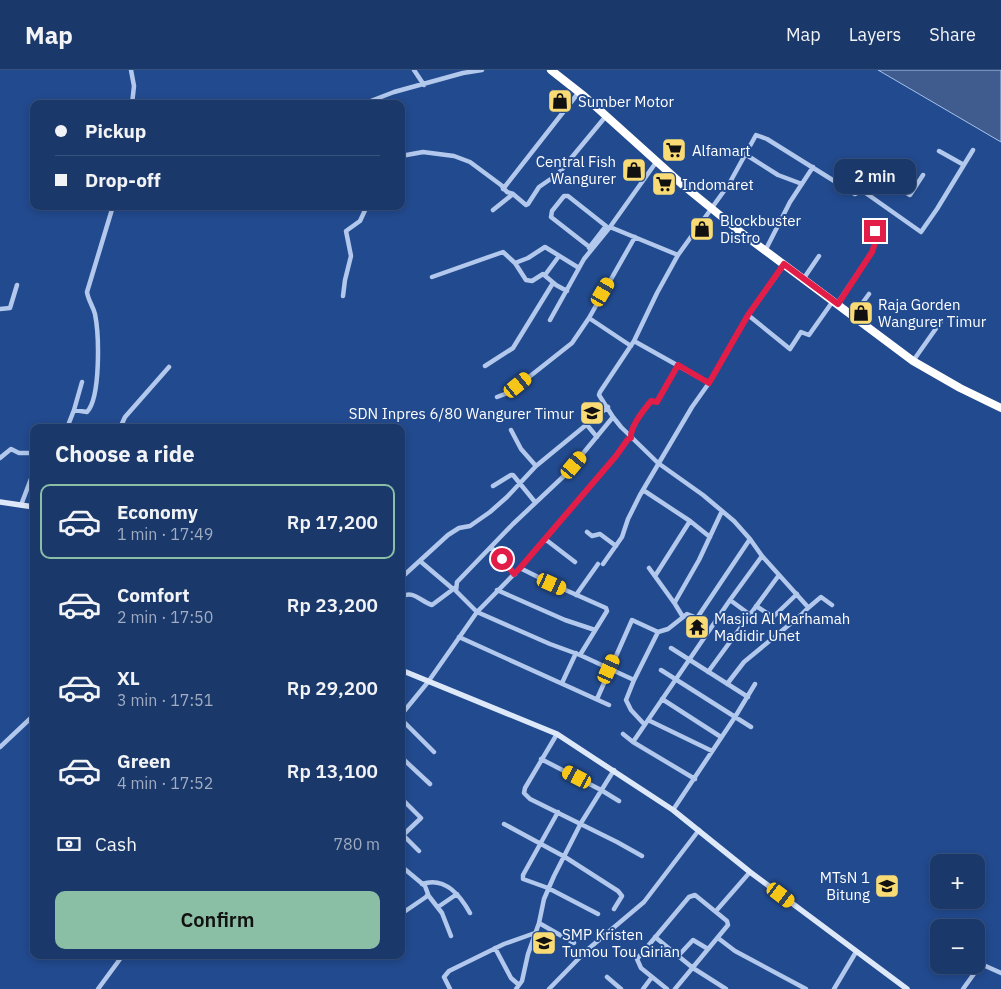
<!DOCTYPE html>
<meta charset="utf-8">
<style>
:root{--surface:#1a386a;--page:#274372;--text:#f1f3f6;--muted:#9facc1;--line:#38527e;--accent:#8abfa5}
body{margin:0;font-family:"IBM Plex Sans",sans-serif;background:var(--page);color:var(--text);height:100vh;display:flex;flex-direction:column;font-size:19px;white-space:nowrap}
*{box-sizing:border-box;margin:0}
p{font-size:16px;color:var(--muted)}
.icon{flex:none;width:28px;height:28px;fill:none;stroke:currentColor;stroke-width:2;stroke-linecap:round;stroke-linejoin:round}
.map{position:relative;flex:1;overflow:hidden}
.side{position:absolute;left:30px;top:354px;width:375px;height:535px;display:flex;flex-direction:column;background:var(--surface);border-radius:10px;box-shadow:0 2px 8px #0003,0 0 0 1px var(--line)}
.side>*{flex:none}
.top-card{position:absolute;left:30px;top:30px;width:375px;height:110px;border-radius:10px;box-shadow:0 2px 8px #0003,0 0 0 1px var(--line);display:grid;align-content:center;height:110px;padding:0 25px;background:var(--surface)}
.controls{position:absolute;left:930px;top:784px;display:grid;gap:10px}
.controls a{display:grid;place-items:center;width:55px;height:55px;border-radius:10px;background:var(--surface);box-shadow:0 2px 8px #0003,0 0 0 1px var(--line);font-size:25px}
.end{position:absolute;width:22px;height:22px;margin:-11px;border:6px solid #e11d48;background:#fff;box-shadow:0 0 0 2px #fff}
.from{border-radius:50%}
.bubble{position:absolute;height:35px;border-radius:10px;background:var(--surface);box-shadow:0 2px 8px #0003,0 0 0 1px var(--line);font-size:16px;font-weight:600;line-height:35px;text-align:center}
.car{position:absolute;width:15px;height:30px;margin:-15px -8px;border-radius:6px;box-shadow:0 0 4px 1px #0007;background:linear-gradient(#f5c518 24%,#345 0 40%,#f5c518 0 76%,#345 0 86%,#f5c518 0)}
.top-card b{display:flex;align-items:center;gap:18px;height:48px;font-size:19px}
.top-card b+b{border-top:1px solid var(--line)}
.top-card i{width:12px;height:12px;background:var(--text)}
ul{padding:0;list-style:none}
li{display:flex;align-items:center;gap:15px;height:75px;margin:0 10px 8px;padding:0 15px;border:2px solid transparent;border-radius:10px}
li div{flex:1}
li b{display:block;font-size:19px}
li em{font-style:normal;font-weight:600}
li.current{border-color:var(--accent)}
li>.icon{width:45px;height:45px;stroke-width:1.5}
h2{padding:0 25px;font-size:22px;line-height:60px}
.pay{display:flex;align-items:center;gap:12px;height:55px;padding:0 25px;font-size:19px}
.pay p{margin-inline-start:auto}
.button{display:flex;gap:10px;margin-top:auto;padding:10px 25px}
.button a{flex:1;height:58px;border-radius:10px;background:var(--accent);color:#111;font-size:20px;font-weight:600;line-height:58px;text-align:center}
header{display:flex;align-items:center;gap:30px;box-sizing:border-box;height:70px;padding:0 25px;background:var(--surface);border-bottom:1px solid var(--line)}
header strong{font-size:24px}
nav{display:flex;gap:28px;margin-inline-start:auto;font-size:18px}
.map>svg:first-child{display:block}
</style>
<header>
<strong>Map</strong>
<nav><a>Map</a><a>Layers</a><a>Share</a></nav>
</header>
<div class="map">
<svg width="1001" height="919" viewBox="0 0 1001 919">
<rect width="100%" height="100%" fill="#224a8e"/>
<path fill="#405c8e" stroke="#a6c2ed" d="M878 0H1001V72Z"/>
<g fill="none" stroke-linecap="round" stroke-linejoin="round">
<path stroke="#b2c8ec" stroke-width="4.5" d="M131 0 134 16 132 34
M414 0 424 15
M363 34 394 22 463 3 482 0
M939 81 964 95
M745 84 778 105 802 114
M401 86 423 82 454 86 470 92 501 115 507 122 513 124 526 135 528 134 539 117 558 104 606 46
M503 119 579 22
M860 119 872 100 910 125 923 105
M493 140 513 124
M610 157 678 185
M589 178 606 156 568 126H564L552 141 551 147 592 179
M765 181 790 132 813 97
M515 193 528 188 545 177 579 198
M545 205 559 186
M432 207 503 182 515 193 526 210 532 211 543 204 556 215 567 221
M804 208 819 186
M343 226 345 210 351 186 346 161 360 151 367 136
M837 234 872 182 875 173 872 166 877 157
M0 239 10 238 17 215
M748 245 790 279 801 262 809 265 833 231
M853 246 869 224
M550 250 584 189 610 157 657 91
M634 271 709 313
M631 276 589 248 635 167
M913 291 942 250
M485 296 513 278 553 213
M497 327 510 322 572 273 589 248
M74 340 82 312
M613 347 621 357 658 393 703 425 734 451 750 469 762 486 807 536 808 538 801 545 744 592 727 614
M587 355 597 367
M67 358 74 340 87 342C101 327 99 264 95 244 93 236 88 230 87 222L113 136
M120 358 125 347 169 297
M511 360 521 379 536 396
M0 388 11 379 19 383H34
M493 416 511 405H513L535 432
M643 420 690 451
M21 435 34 401
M587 462 592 466 600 464 616 476
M545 469 575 492
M491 477 515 504
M420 491 453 519
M603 494 622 467 628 449 640 425 692 337 709 313 748 245 784 195
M520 498 552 514 606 538 607 541 580 585
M649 498 675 534
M655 506 690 451 710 467
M401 508 448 465 459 458 470 456 490 442 507 427 536 396 608 337
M497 520 565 550 595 560
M576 525 598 494
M401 527C413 519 421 532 432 535L456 517
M730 530 749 544
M756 536 773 547 797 524
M808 538 821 527 832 535
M683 547 675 534V532L699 490 722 441
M658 562 634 610 580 585 550 574 477 542 520 498 616 386 628 369 631 368C630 356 644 340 651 331L657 332 678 295
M459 567 609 635
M671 578 748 627
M661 600 751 657
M708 602 779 505
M634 610 626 630 631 640 644 654
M562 613 576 583
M597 629 632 550 658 562 668 559 687 544 697 548 750 469
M662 629 721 667
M401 645 428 612 477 542 456 521 457 512 513 454 566 404 613 347 599 325 600 322 634 271 657 223 678 185 729 114 756 65 767 69 855 124 857 123 860 119 921 162 937 139 973 80
M401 649 434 682
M648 650 712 681
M557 664 525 718 524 723 530 729 617 772 642 786
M623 664 633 672 695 709
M633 672 730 530 762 486
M0 677 34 645
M401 687 430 714
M541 689 601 720 619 731
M401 728 421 748 401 767
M673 740 735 647 755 614
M558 742 523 805V809L548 818 598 844
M504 754 565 787 618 821 622 826 614 839
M401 763 419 781
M401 796 425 816 428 824 426 827 401 844
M422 814C445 806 460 825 470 843
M428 825 442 843 451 866
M438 837 457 824
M716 841 750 802
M539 853 574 873
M655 867 693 898 726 919
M718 868 735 881 806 919
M495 878 511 908 519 915
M197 885 199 887
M678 886 693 870 708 879
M607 907 621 919
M98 919 123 885
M450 919 444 907 449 901 504 874 535 863
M516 919 522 911 528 884 539 853 544 829 554 806 581 753 614 700
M549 919 587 880 644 832 699 760
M643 919 652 907
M667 919 641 898 637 889 689 827 695 825 727 851 728 855 675 919
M834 919 856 882
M963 919 981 894 1001 903"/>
<path stroke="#dde8f9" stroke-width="5.5" d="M0 432 34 437
M401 600 557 664 592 687 673 740 750 802 907 919"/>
<path stroke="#fff" stroke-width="8" d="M551 0 584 26 684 116 743 164 913 291 960 318 1001 338"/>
</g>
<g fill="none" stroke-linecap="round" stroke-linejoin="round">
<path stroke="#e11d48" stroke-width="6" d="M502 489 514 504 520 498 616 386 628 369 631 368C630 356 644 340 651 331L657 332 678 295 709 313 748 245 784 194 838 234 872 182 875 173 872 166 875 161"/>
</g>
<defs>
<symbol id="shop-square" viewBox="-11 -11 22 22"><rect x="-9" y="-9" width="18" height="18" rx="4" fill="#f8db74" stroke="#224a8e"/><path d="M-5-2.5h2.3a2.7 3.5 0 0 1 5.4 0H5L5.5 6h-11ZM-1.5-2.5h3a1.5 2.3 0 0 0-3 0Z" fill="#111"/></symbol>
<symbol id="supermarket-square" viewBox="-11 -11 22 22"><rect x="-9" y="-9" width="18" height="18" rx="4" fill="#f8db74" stroke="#224a8e"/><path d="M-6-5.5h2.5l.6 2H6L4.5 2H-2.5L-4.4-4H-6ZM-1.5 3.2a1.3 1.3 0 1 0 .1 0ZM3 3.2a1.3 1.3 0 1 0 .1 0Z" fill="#111"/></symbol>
<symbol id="school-square" viewBox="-11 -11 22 22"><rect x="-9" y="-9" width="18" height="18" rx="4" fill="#f8db74" stroke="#224a8e"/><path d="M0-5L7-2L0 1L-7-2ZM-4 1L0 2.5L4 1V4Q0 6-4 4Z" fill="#111"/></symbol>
<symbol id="temple-square" viewBox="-11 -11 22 22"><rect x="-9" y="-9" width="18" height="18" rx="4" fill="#f8db74" stroke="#224a8e"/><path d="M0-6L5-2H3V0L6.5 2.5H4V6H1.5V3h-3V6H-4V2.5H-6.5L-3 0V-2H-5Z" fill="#111"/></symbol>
</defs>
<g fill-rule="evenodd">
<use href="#shop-square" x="546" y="17" width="28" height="28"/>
<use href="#supermarket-square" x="660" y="66" width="28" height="28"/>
<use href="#shop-square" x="620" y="86" width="28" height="28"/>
<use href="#supermarket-square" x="650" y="100" width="28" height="28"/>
<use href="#shop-square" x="688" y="145" width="28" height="28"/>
<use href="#shop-square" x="847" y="229" width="28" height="28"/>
<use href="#school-square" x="578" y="329" width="28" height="28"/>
<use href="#temple-square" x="683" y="543" width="28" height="28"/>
<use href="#school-square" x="873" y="802" width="28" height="28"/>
<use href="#school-square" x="530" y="859" width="28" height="28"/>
</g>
<g text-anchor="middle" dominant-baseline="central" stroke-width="4" stroke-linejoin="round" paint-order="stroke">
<g font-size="15" fill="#fff" stroke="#224a8e" text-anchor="start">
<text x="578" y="31">Sumber Motor</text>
<text x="692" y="80">Alfamart</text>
<text x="616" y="91" text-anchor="end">Central Fish<tspan x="616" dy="17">Wangurer</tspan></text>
<text x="682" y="114">Indomaret</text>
<text x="720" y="150">Blockbuster<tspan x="720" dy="17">Distro</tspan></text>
<text x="878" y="234">Raja Gorden<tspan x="878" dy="17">Wangurer Timur</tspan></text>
<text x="574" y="343" text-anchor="end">SDN Inpres 6/80 Wangurer Timur</text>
<text x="714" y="548">Masjid Al Marhamah<tspan x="714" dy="17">Madidir Unet</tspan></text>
<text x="870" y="807" text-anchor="end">MTsN 1<tspan x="870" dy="17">Bitung</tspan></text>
<text x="562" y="864">SMP Kristen<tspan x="562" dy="17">Tumou Tou Girian</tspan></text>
</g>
</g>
</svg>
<div class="controls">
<a>+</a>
<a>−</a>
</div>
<i class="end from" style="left:502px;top:489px"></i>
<i class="end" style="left:875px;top:161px"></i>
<div class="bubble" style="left:834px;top:89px;width:82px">2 min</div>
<i class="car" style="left:603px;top:222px;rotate:30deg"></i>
<i class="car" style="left:518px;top:315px;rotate:51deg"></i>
<i class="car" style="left:574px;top:395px;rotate:40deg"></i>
<i class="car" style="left:552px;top:514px;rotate:114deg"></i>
<i class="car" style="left:609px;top:599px;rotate:24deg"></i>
<i class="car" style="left:577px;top:707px;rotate:298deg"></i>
<i class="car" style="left:781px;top:825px;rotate:127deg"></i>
<div class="top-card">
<b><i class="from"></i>Pickup</b>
<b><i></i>Drop-off</b>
</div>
<section class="side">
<h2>Choose a ride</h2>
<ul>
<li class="current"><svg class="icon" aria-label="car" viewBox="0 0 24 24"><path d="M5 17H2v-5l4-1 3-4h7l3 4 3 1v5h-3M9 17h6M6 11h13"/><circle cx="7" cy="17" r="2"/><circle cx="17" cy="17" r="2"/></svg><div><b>Economy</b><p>1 min · 17:49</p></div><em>Rp 17,200</em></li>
<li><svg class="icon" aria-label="car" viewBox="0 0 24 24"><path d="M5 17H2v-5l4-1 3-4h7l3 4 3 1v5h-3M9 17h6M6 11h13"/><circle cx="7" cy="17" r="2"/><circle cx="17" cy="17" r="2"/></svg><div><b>Comfort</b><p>2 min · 17:50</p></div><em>Rp 23,200</em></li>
<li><svg class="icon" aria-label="car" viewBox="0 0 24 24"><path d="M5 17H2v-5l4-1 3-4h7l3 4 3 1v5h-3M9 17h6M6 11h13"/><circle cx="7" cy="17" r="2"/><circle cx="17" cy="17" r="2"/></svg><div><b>XL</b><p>3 min · 17:51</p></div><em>Rp 29,200</em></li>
<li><svg class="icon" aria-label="car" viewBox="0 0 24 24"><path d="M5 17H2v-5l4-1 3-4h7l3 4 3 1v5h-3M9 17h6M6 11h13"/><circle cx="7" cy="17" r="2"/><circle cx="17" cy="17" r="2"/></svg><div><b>Green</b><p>4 min · 17:52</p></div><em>Rp 13,100</em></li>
</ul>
<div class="pay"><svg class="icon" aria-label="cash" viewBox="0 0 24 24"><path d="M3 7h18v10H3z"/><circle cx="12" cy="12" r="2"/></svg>Cash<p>780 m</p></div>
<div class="button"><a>Confirm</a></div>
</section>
</div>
